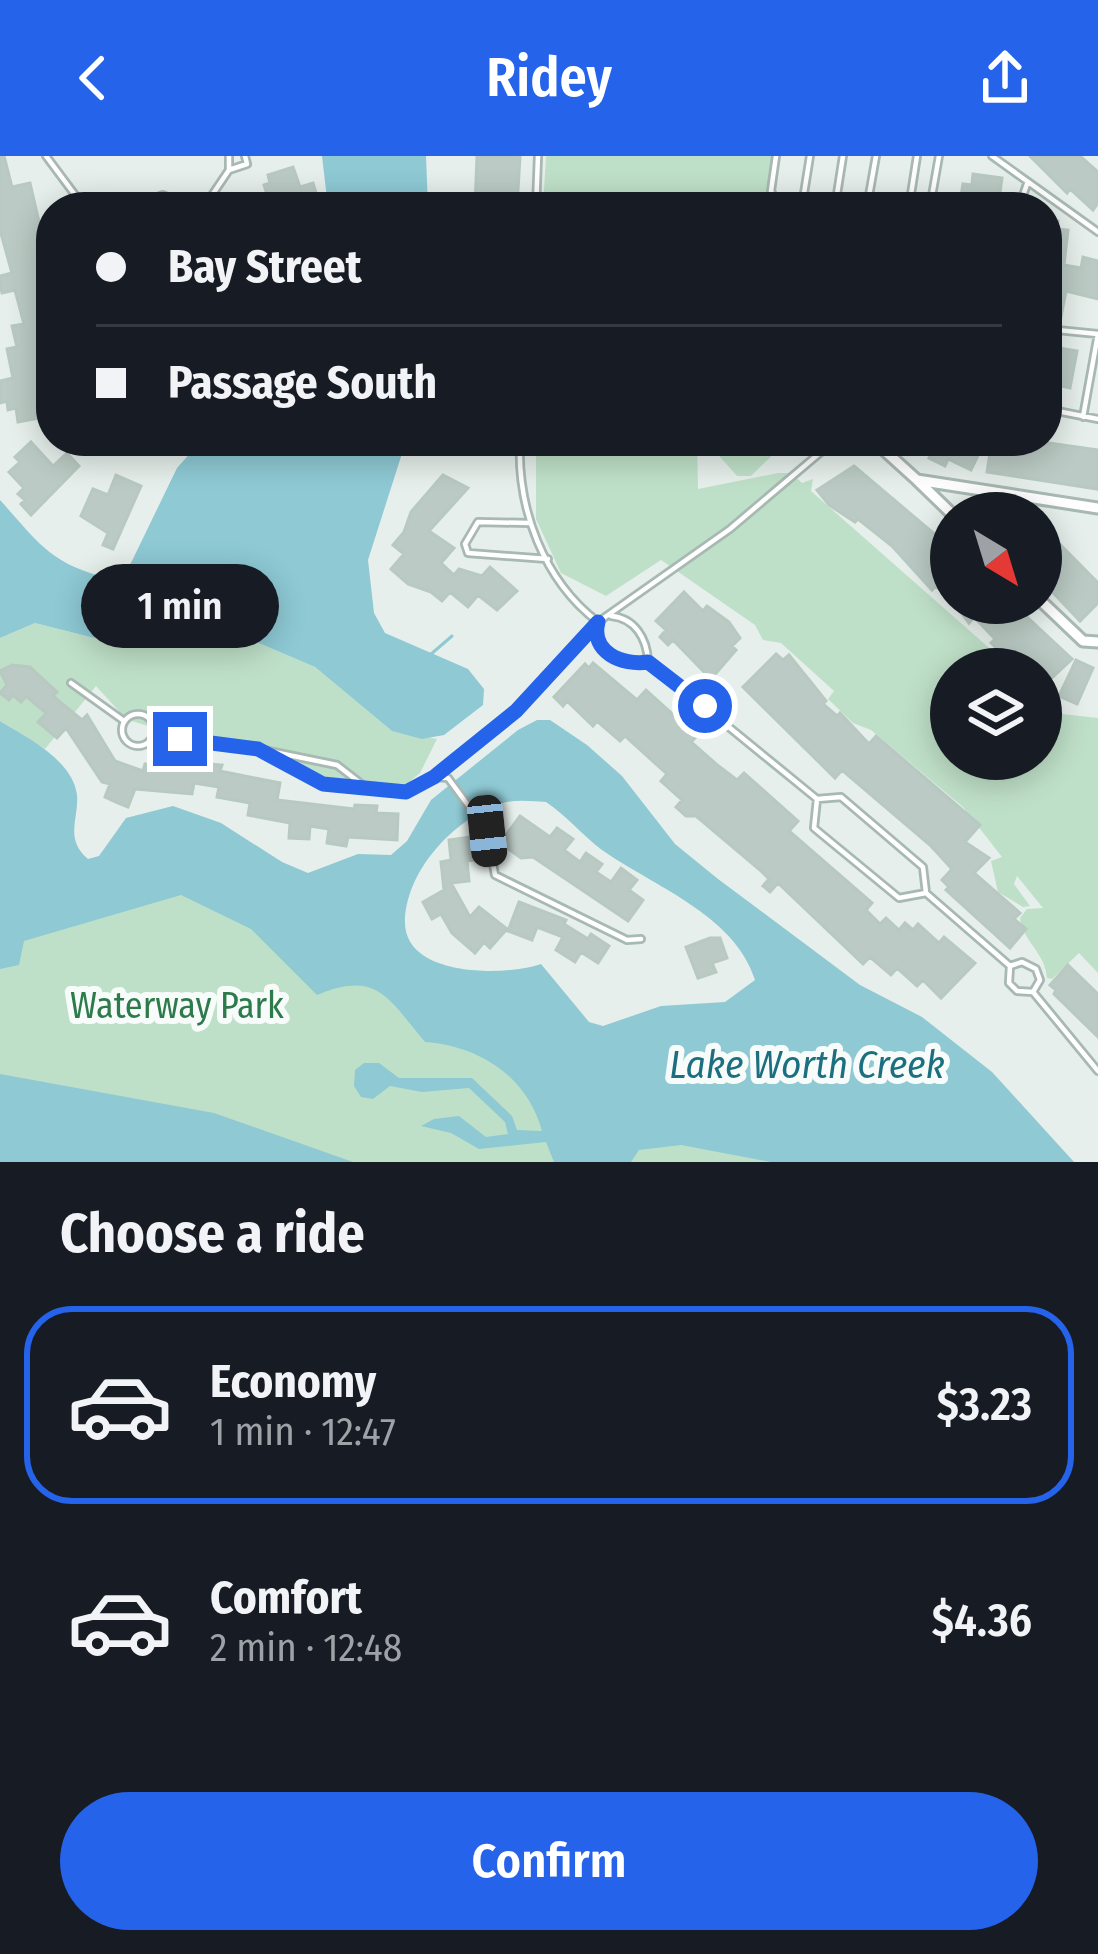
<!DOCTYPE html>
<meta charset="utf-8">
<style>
:root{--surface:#171b24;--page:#20242c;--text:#f1f3f6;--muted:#9ea1a6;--line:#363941;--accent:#2563eb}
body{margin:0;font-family:"Fira Sans Condensed",sans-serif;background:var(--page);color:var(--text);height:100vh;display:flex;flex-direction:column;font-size:45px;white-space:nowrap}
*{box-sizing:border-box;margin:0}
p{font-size:39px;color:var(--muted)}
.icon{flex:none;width:66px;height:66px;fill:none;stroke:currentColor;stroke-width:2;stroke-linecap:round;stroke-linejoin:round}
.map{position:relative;height:1006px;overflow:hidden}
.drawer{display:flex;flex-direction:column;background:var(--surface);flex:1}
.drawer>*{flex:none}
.top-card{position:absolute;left:36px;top:36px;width:1026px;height:264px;border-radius:48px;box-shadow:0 6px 30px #0003;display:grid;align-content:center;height:264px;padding:0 60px;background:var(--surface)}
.needle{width:78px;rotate:142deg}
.buttons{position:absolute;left:930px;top:336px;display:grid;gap:24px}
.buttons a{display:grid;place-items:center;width:132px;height:132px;border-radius:50%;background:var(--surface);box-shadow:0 6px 30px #0003;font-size:60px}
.end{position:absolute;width:54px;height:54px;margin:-27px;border:15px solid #2563eb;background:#fff;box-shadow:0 0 0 6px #fff}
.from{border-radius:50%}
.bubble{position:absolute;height:84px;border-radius:42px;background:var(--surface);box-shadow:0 6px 30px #0003;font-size:39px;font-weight:600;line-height:84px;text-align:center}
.car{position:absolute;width:36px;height:72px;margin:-36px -18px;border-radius:15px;box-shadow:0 0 9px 3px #0007;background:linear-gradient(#222 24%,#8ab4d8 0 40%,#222 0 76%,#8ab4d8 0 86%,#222 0)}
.top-card b{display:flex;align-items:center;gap:42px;height:114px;font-size:45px}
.top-card b+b{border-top:3px solid var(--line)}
.top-card i{width:30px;height:30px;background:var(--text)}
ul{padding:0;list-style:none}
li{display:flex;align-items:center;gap:36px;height:198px;margin:0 24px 18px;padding:0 36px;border:6px solid transparent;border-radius:48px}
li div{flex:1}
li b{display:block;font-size:45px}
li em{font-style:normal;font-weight:600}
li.active{border-color:var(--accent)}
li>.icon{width:108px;height:108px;stroke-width:1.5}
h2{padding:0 60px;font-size:54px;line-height:144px}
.button{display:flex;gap:24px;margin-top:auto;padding:24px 60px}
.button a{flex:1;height:138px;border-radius:72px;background:var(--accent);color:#fff;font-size:48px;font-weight:600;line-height:138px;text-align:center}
header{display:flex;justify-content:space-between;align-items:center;height:156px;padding:0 60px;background:var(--accent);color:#fff;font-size:54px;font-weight:600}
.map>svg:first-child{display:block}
</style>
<header><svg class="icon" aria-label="back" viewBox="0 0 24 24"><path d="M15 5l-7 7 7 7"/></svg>Ridey<svg class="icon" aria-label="share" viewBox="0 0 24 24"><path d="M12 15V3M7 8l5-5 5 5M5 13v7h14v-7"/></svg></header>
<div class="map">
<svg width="1098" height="1006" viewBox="0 0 1098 1006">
<rect width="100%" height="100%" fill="#e6efeb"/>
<path fill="#bfe0c8" d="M546 0H777L768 35 774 51H543Z
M536 285H697L698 333 778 317H791L802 327 813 323 811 335 1013 513H951V603H1041V539L1062 558 1098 562V817L1079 797 1052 823 1047 822C1045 796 1023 786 1020 762L1027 753 1043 752 1017 720 1014 728 1030 750 1023 751 998 736 991 705 1002 701 963 651 871 574 853 567 828 543 834 535 781 487 763 484 755 469 661 404 606 440 561 417 536 363Z
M706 285H787L751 320H737Z
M35 467 110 486 216 478 254 485 315 511 392 575 437 583 420 617 399 634 334 625 275 597 169 577 126 563 96 530 45 593 0 565V482Z
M195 731 288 787 1064 1006H333L0 933V804L39 767Z"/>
<path fill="#8ec9d4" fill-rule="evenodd" d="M322 0H426L428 51H328Z
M201 285H406L368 404 374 457 385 477 468 513 484 533 483 549 444 579 422 583 392 575 315 511 254 485 216 478 110 486 35 467 0 482V344C38 386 50 408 108 422L131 407 177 312Z
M537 564H550L587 589 622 620 675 688 718 723 860 829 922 861 992 916 1074 1006H771L681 989 639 994 631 1006H554L546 986 479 993 451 977 421 970 434 963 459 960 486 981 508 978 505 966 469 932 422 936 390 930 373 943 361 941 354 930 355 914 364 907H379L399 922H472L512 960 517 974 542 975C527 920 479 890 425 886 388 842 377 814 317 839L251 773 181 739 24 785 19 809 0 813V565C26 581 73 604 77 639 79 663 64 683 88 703L99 700 126 662 173 650 221 667 282 706 308 717 358 698 391 699 407 685 431 644 518 574ZM546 646C566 659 582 679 602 694 653 730 735 759 755 824L725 846 661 850 603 870 589 866 541 808C507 820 406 822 405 767 405 716 453 664 499 648 513 643 531 645 546 646Z
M0 918 214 957 353 1006H0Z"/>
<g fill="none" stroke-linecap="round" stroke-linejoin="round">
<path stroke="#8ec9d4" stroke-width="3" d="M430 499 452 480"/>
</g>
<path fill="#bbcac4" stroke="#b8c9c2" stroke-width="3" d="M0 0H4L12 31 30 27 43 83 51 81V135L46 137 51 158V233L45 234 50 260 18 266 16 252 8 254 7 245 0 247V225L13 222 7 193 17 191 12 170 24 168 15 134 2 137 0 128V120L12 117 0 74Z
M477 0H520L517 51H475Z
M1030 0H1080L1098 16V47L1093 54 1070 33 1067 37Z
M293 11 300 31 313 27 319 46 271 51 264 29 270 27 268 19Z
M973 18 1002 22 998 51H968V47L960 46 963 28 972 29Z
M1047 63 1058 65 1057 73 1068 74 1064 109 1081 112 1083 101 1098 105V143L1066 135 1061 161 1047 158Z
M1047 190 1077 195 1070 232 1051 228Z
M938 285H985L971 314 948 303 945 310 929 302Z
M992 285H1035L1098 294 1097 333 987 316Z
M31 286 53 310 67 297 79 310 31 359 21 348 25 344 18 338 24 332 9 316 20 306 15 301Z
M854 310 951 392V444L936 430 932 434 892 390 858 363 855 366 829 349 817 334Z
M116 319 141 330 113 393 103 389 108 377 81 360 93 333 108 339Z
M443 319 468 332 429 375 454 392 441 407 454 419 459 413 482 420 490 411 517 435 497 454 478 439 468 451 450 436 442 445 431 436 408 428 391 413 404 398 393 389 404 376 411 356Z
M1041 369 1098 427V447L1080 465 1041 424Z
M684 436 703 455 707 450 729 466 740 482 732 490 736 494 711 523 673 484 668 489 660 481 666 474 656 465Z
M954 447H1012L1072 503 1041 532V513H1025L1008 497 1005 500 991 487 995 483 974 461 969 467Z
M776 498 783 504 789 499 826 545 823 548 837 560 840 557 869 588 876 580 980 669 965 686 989 702 974 717 1020 757 1014 763 1026 773 1010 792 946 734 949 731 942 724 952 713 930 689 842 614 835 622 743 531Z
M1076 504 1093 512 1077 548 1059 540Z
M593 507 637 544 646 534 697 580 691 586 716 608 737 624 744 617 798 665 789 675 872 747 866 754 880 768 886 762 899 774 905 767 913 774 918 768 939 787 944 781 975 807 941 842 923 824 917 830 897 812 891 819 870 801 863 808 778 727 770 736 763 730 769 723 760 714 696 660H686L676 651 682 644 661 625 667 618 625 580 620 585 597 565 593 570 567 545 563 550 554 541 585 508 589 512Z
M12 509 30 511 57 536 53 540 82 564 87 559 115 605 143 615 145 608 161 611 162 604 222 609 220 615 280 627 277 644 354 653 355 649 377 650 376 657 398 658 397 684 348 681 346 690 327 687 329 673 310 670 309 683 289 682 290 667 248 659 250 647 217 641 219 631 194 627 192 638 135 633 128 651 116 646 105 641 110 628 102 626 66 572 57 582 38 566 46 557 26 540 21 546 13 539 9 544 0 537 7 529 0 515Z
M520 660 550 681 557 672 573 683 564 694 580 706 586 697 602 708 596 716 611 726 621 712 637 724 629 734 643 744 628 765 533 701 521 702 500 687Z
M471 681 474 704 467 705 469 725 451 727 470 761 479 751 507 773 490 792 484 786 475 797 452 777 441 758 432 763 423 746 444 734 441 706 451 704 449 684Z
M519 746 566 764 564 768 588 783 591 778 609 790 598 807 581 796 575 806 556 794 563 781 537 771 532 784 508 775Z
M710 782H720L727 802 712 807 716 816 698 822 686 791Z
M1068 809 1098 838V881L1054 838 1056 834 1050 829Z"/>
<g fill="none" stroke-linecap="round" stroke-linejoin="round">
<defs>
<path id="lane" d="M46 0 84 51
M776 0 771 35 775 43 802 50 810 0
M992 0 1098 76
M229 14 247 8 245 0
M129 51 163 39 192 51
M204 51 229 14V0
M536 51 538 0
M835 51 843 0
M867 51 876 0
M909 51 917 0
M930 51 939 0
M1019 51 1027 28
M1047 173 1098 178
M1047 253 1098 263
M1083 261 1098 178
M520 285C517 352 543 424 598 466 590 496 622 509 648 505L817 643 841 641 923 711 926 737 1010 810 1009 827 1017 835 1033 836 1098 915
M529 367 478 366 465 388 468 397 548 403
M611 460C635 462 647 483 648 505
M71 527 124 565
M122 574a16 16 0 1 1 32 0a16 16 0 1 1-32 0Z
M154 578 258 593 324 628 406 636 433 621 516 555 598 466 730 373 834 285
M264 594 337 609 368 633
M433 621 448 622 487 675 495 719 627 784 641 783
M817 643 814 672 899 742 926 737
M1010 810 1022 806 1036 813 1040 824 1033 836"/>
<path id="street" d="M874 285 917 324 1098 352
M917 324 951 357
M1041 445 1083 485 1098 486"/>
</defs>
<use href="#lane" stroke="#a8b8b2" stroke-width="10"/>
<use href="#street" stroke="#a8b8b2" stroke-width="15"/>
<use href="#lane" stroke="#fff" stroke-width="4.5"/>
<use href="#street" stroke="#fff" stroke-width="9"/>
</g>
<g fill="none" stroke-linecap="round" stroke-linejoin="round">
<path stroke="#2563eb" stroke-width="15" d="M180 583 258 593 323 628 406 636 434 621 516 555 598 466C590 496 622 510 648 506L705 550"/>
</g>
<g text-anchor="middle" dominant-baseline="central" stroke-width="12" stroke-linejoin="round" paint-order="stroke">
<g font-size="36" fill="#2d7a4b" stroke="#f7fbf9">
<text x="177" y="850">Waterway Park</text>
</g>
<g font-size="39" font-style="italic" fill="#1c6f80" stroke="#f7fbf9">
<text x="807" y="909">Lake Worth Creek</text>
</g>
</g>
</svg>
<div class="buttons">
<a><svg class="needle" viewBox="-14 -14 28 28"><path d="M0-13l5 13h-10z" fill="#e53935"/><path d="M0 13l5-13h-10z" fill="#9ea1a6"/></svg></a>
<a><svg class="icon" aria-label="layers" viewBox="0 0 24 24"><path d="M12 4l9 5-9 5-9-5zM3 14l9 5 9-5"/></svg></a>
</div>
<i class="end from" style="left:705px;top:550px"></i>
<i class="end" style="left:180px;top:583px"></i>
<div class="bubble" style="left:81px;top:408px;width:198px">1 min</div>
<i class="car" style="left:487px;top:675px;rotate:174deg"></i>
<div class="top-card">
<b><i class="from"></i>Bay Street</b>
<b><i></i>Passage South</b>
</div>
</div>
<section class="drawer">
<h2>Choose a ride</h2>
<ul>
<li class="active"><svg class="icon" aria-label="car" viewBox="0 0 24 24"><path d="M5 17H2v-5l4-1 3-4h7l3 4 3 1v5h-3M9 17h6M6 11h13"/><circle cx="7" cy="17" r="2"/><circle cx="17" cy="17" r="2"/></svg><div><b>Economy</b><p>1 min · 12:47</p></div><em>$3.23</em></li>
<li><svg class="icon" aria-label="car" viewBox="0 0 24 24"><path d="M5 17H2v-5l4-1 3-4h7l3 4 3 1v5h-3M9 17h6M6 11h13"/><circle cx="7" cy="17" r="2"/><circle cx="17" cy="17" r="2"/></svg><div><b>Comfort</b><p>2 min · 12:48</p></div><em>$4.36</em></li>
</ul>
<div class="button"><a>Confirm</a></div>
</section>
